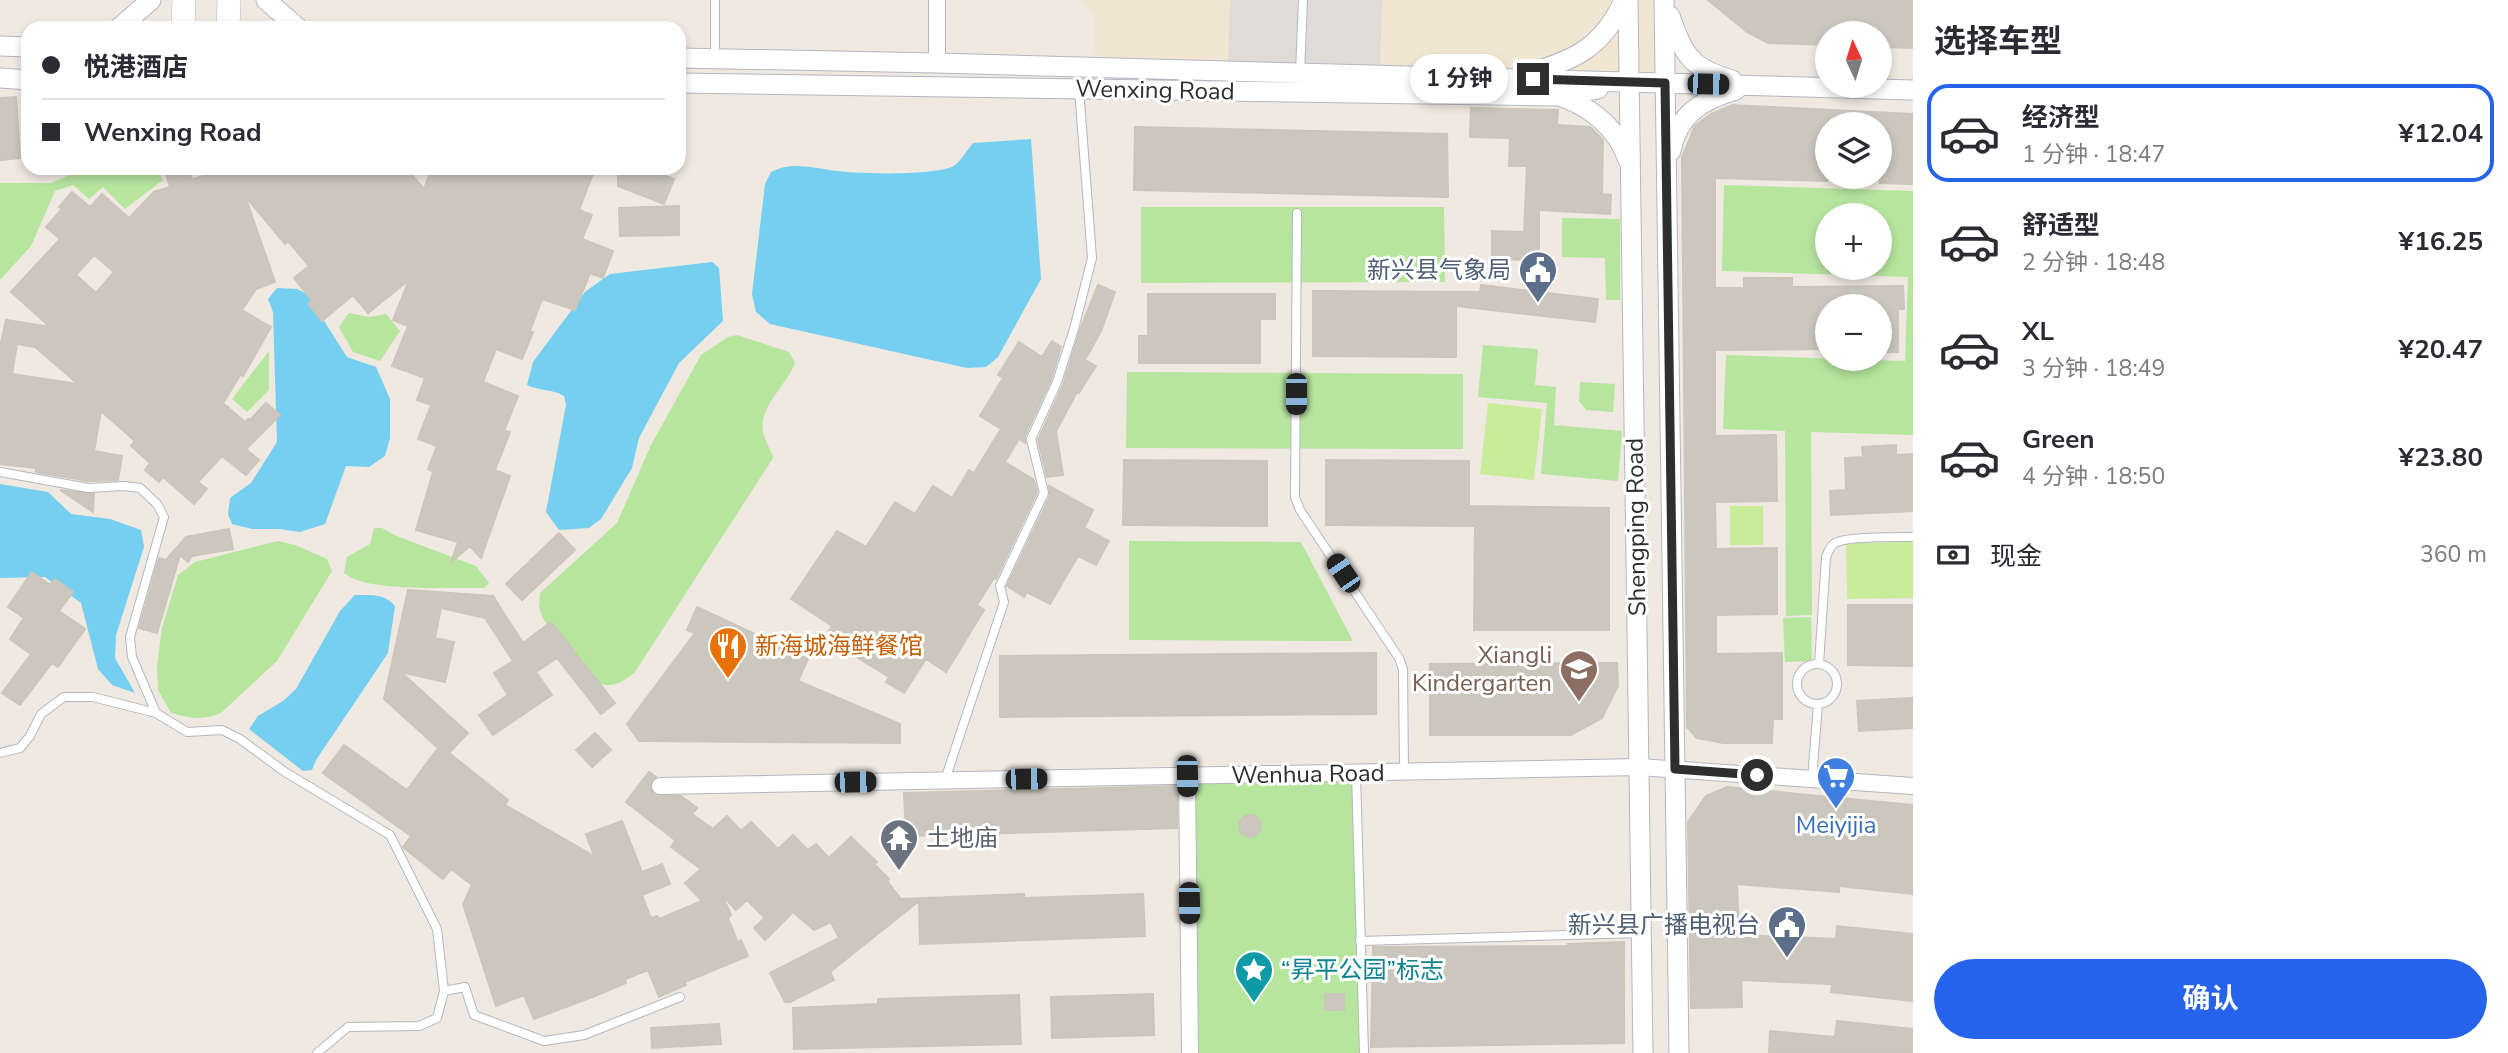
<!DOCTYPE html>
<html lang="zh">
<meta charset="utf-8">
<style>
:root{--surface:#fff;--page:#f2f2f3;--text:#2b2b33;--muted:#7c7c81;--line:#e1e1e2;--accent:#2563eb}
body{margin:0;font-family:"Nunito Sans","Noto Sans SC",sans-serif;background:var(--page);color:var(--text);height:100vh;display:flex;flex-direction:column;font-size:26px;white-space:nowrap}
*{box-sizing:border-box;margin:0}
p{font-size:23px;color:var(--muted)}
.icon{flex:none;width:38px;height:38px;fill:none;stroke:currentColor;stroke-width:2;stroke-linecap:round;stroke-linejoin:round}
.map{position:relative;flex:1;overflow:hidden}
.panel{display:flex;flex-direction:column;background:var(--surface);width:595px}
.panel>*{flex:none}
.top-card{position:absolute;left:21px;top:21px;width:665px;height:154px;border-radius:21px;box-shadow:0 4px 10px #0003;display:grid;align-content:center;height:154px;padding:0 21px;background:var(--surface)}
.needle{width:46px;rotate:356deg}
.buttons{position:absolute;left:1815px;top:21px;display:grid;gap:14px}
.buttons a{display:grid;place-items:center;width:77px;height:77px;border-radius:50%;background:var(--surface);box-shadow:0 4px 10px #0003;font-size:35px}
.end{position:absolute;width:32px;height:32px;margin:-16px;border:9px solid #2e2e2e;background:#fff;box-shadow:0 0 0 4px #fff}
.from{border-radius:50%}
.bubble{position:absolute;height:49px;border-radius:24px;background:var(--surface);box-shadow:0 4px 10px #0003;font-size:23px;font-weight:700;line-height:49px;text-align:center}
.car{position:absolute;width:21px;height:42px;margin:-21px -10px;border-radius:9px;box-shadow:0 0 5px 2px #0007;background:linear-gradient(#222 24%,#8ab4d8 0 40%,#222 0 76%,#8ab4d8 0 86%,#222 0)}
.top-card b{display:flex;align-items:center;gap:24px;height:66px;font-size:26px}
.top-card b+b{border-top:2px solid var(--line)}
.top-card i{width:18px;height:18px;background:var(--text)}
ul{padding:0;list-style:none}
li{display:flex;align-items:center;gap:21px;height:98px;margin:0 14px 10px;padding:0 7px;border:4px solid transparent;border-radius:21px}
li div{flex:1}
li b{display:block;font-size:26px}
li em{font-style:normal;font-weight:700}
li.selected{border-color:var(--accent)}
li>.icon{width:63px;height:63px;stroke-width:1.5}
h2{padding:0 21px;font-size:32px;line-height:84px}
.pay{display:flex;align-items:center;gap:18px;height:77px;padding:0 21px;font-size:26px}
.pay p{margin-inline-start:auto}
.primary-button{display:flex;gap:14px;margin-top:auto;padding:14px 21px}
.primary-button a{flex:1;height:80px;border-radius:42px;background:var(--accent);color:#fff;font-size:28px;font-weight:700;line-height:80px;text-align:center}
main{display:flex;flex:1;min-height:0}
.map>svg:first-child{display:block}
</style>
<main>
<div class="map">
<svg width="1913" height="1053" viewBox="0 0 1913 1053">
<rect width="100%" height="100%" fill="#efe9e1"/>
<path fill="#f0e6d1" d="M1080 0H1664L1665 83 1092 68 1095 15Z"/>
<path fill="#b6e59e" fill-rule="evenodd" d="M87 168H158L163 180 125 209 103 187 89 199 73 185 55 191 31 246 0 280V183H51Z
M1724 185 1913 191V435L1811 432 1812 615 1786 616 1785 431 1723 429 1726 355 1905 361 1908 277 1722 271ZM1827 215H1880V268H1827Z
M1141 207H1444L1445 282 1141 283Z
M1562 218 1620 219V300H1606L1605 258 1562 257Z
M349 313 370 317 386 314 400 331 380 361 353 352 339 327Z
M737 335 789 352 795 363C787 385 758 407 763 432 765 441 771 450 773 458L635 672C622 683 610 690 594 681L544 620 539 608 540 593 617 523 651 445 701 355 728 337Z
M1483 345 1538 349 1535 385 1556 387 1554 425 1622 431 1618 481 1541 474 1547 403 1478 397Z
M269 351V390L247 412 232 399Z
M1127 372 1463 374V449L1126 448Z
M1580 382 1615 384 1613 412 1586 410 1579 401Z
M374 528H382L394 535 476 566 489 583 484 588C452 587 367 593 344 573L347 557 370 544Z
M278 541 295 545 327 559 332 571 277 661 221 713C204 720 189 719 171 713L158 690 157 665 162 628 178 575 195 562Z
M1129 541 1301 542 1353 641 1129 640Z
M1811 617 1812 661 1785 662 1783 618Z
M1356 773 1364 1053H1190L1187 776Z"/>
<path fill="#c9ec9a" d="M1488 403 1542 409 1534 480 1480 474Z
M1730 506H1763V545H1730Z
M1913 542V598L1847 599 1846 543Z"/>
<path fill="#dfdcd8" d="M1230 0H1382L1380 69 1228 64Z"/>
<path fill="#75cff0" d="M1031 139 1041 279 998 357 986 367 967 368 770 324 756 312 752 294 765 184 771 172C791 162 808 167 829 170 855 174 928 176 952 167 960 163 967 150 973 143Z
M712 262 719 268 723 321 679 363 639 438 632 468 601 519 589 528 559 530 546 512 566 405 564 396C553 389 539 391 527 385L533 362 585 292 600 281 610 274Z
M277 288 297 289 307 294 347 357 376 367 390 399V438L385 456 369 467 346 466 325 524 300 532 279 529H252L232 524 228 514 230 498 251 483 277 442 273 312 268 299Z
M0 484 48 492 71 514 110 519 141 530 144 547 116 635 115 658 135 693 112 685 98 669 81 603 45 577 0 578Z
M355 595C370 595 385 593 395 606L388 653 316 760 312 770 303 771 249 729 258 716 283 701 296 689 340 611Z"/>
<path fill="#cbc7bf" stroke="#cbc5ba" stroke-width="2" fill-rule="evenodd" d="M1708 0H1913V48L1880 47V33H1827V45L1768 43 1747 32Z
M16 97 20 158 0 160V98Z
M1732 105 1913 114V184L1880 183V124H1827V181L1715 178V288H1744V278H1792V287L1903 286 1904 309H1898V352H1880V306H1827V349L1715 350V436L1776 435 1777 501 1715 502 1716 549 1777 548V614L1716 615V654L1782 653V719H1773L1772 743H1723L1697 738 1687 727 1682 157 1695 126 1711 114Z
M1471 108 1558 110 1557 125 1590 127 1603 140 1602 194 1611 195 1610 214 1539 210V260L1492 259V231L1524 232 1527 166H1509L1510 138 1470 137Z
M1135 127 1447 134 1448 197 1134 190Z
M164 168H188L192 180 224 168H406L424 189 432 168H595L579 210 592 215 582 239 613 251 603 278 590 273 575 310 542 299 530 331 533 332 522 359 496 349 483 382 518 396 504 431 510 432 495 470 510 476 481 558 470 546 451 562 458 542 416 530 433 472 428 469 437 446 418 439 431 405 417 400 425 378 392 366 408 326 393 320 409 280 368 313 353 295 322 321 308 304 312 301 294 278 309 266 288 241 285 244 245 196 275 282 256 289 242 310 271 327 243 376 241 374 223 403 245 422 248 419 250 420 266 403 280 415 246 449 259 460 246 475 222 456 198 482 207 489 194 504 163 477 159 482 145 470 150 463 131 446 135 441 101 411 94 451 122 456 118 480 88 481 36 472V468L0 464V347L6 320 50 327 11 292 60 239 46 227 62 209 59 207 72 192 90 207 102 194 129 218 154 192 170 187ZM94 255 114 272 96 293 76 275ZM17 344 35 347 78 384 12 374Z
M618 168H647L674 179 664 204 618 186Z
M679 206V235L620 236 619 208Z
M1098 285 1115 292 1101 331 1085 360 1096 366 1079 393 1077 392 1056 431 1063 475 1047 477 1038 440 1063 385 1081 327Z
M1481 285 1598 299 1595 322 1456 306V357L1313 356V291L1480 292Z
M1148 294H1275V319H1260V363H1139V336H1148Z
M1052 341 1061 347 1051 380 1025 436V443L1019 439 1005 462 1034 480 1037 492 996 579 994 578 977 605 984 610 946 672 926 659 904 693 886 682 889 677 825 638 832 626 791 599 837 531 866 547 895 502 915 514 933 486 952 498 969 470 974 473 1001 429 980 416 1003 378 998 375 1019 342 1042 357Z
M1896 445V455L1913 454V511L1831 515 1830 491 1846 490 1845 458 1863 457 1862 447Z
M1124 460 1267 461V526L1123 525Z
M1326 460 1469 461V506L1609 508V630H1474L1475 526 1326 525Z
M1049 486 1093 510 1084 528 1109 541 1096 565 1078 556 1050 604 1027 592 1024 597 1007 586 1050 496Z
M60 490 94 494 93 512Z
M229 529 233 549 192 556 188 562 180 555 157 633 139 628 159 558 166 560 186 537Z
M559 533 575 550 522 600 506 584Z
M32 572 50 585 55 579 73 592 59 611 85 629 58 667 52 663 20 705 2 693 31 654 10 639 24 618 8 607Z
M408 590 493 596 523 643 551 622 615 703 601 714 557 658 536 672 552 695 493 735 479 715 508 695 494 673 513 661 485 618 441 608 435 638 454 642 445 682 401 672 468 733 449 753 508 800 505 805 594 856 586 834 622 821 642 872 662 864 670 884 642 895 651 918 657 916 659 919 702 901 685 883 701 869 671 847 675 840 626 802 649 772 656 777 650 786 654 795 681 796 697 808 692 814 713 829 727 816 741 831 751 822 778 849 793 835 808 850 816 844 829 858 851 837 877 862 874 864 889 879 887 881 901 899 1024 894V898L1143 894 1145 936 920 944 919 901 830 972 834 980 790 1002H785L770 973 839 938 831 922 814 930 793 912 765 940 754 928 765 918 747 900 736 910 722 895 731 915 728 918 738 943 741 940 748 956 685 982 686 985 659 997 648 970 625 979 626 983 595 996 534 1019 524 995 496 1006 463 904 472 885 451 869 443 879 403 847 411 836 323 773 344 745 407 790 438 748 384 699Z
M1848 605H1913V666L1848 665Z
M697 607 808 659 798 681 900 724V743L639 741 627 724 695 633 687 630Z
M1376 653V714L1000 717V656Z
M1617 663 1618 686 1602 718 1571 735H1430V664Z
M1913 698V728L1859 731 1857 701Z
M595 733 611 750 592 767 576 750Z
M1177 786V828L906 836 904 793Z
M1727 787 1913 805V894L1839 886V892L1737 884 1739 935 1836 939 1837 926 1913 934V1001L1831 992 1832 984 1741 980 1742 1007 1691 1008 1688 822 1706 796Z
M1239 826a11 11 0 1 1 22 0a11 11 0 1 1-22 0Z
M1624 942V1043L1371 1047 1373 947 1569 946 1568 944Z
M1153 994 1154 1035 1052 1038 1051 997Z
M1325 994H1344V1010H1325Z
M1019 995 1021 1044 794 1049 793 1008 878 1004V999Z
M1837 1021 1913 1029V1053H1769L1770 1031 1835 1037Z
M719 1024 721 1044 652 1048 651 1028Z"/>
<g fill="none" stroke-linecap="round" stroke-linejoin="round">
<defs>
<path id="service" d="M715 0V58
M1300 73 1303 0
M1297 213 1295 497 1300 510 1399 658 1403 669 1404 772
M0 472 88 488 124 486 140 488 157 504 164 517 130 637 132 657 156 713
M1819 664 1826 557C1828 552 1830 546 1835 543 1846 536 1897 537 1913 537
M1797 684a20 20 0 1 1 40 0a20 20 0 1 1-40 0Z
M0 753 20 748 30 736 41 714 64 697H93L156 713 187 732 222 730 240 739 285 772 390 835 437 929 444 991 437 1018 419 1026 348 1027 317 1053
M1356 773 1364 1053
M1812 779 1818 704
M945 780 1004 602 1000 586 1044 493 1031 439 1057 382 1074 329 1092 258 1079 89
M1360 941 1641 933
M444 991 465 987 474 1015 544 1041 584 1035 680 997"/>
<path id="minor" d="M937 0V63
M1187 776 1190 1053
M660 786 1639 767 1913 786"/>
<path id="tertiary" d="M266 0 298 28
M1628 0 1643 1053
M1664 0 1679 1053
M1670 16C1684 55 1690 68 1732 80
M119 28 151 0
M0 46 28 47
M679 58 937 63 1913 90
M1526 74C1574 61 1603 47 1624 0
M0 78 28 80
M679 83 1560 96 1598 89
M1560 96C1591 107 1618 129 1628 160
M1671 151C1678 114 1702 100 1736 90"/>
<path id="secondary" d="M183 28 184 0
M228 28 229 0"/>
</defs>
<use href="#service" stroke="#b4b7c1" stroke-width="10"/>
<use href="#minor" stroke="#b4b7c1" stroke-width="18"/>
<use href="#tertiary" stroke="#b4b7c1" stroke-width="21"/>
<use href="#secondary" stroke="#b4b7c1" stroke-width="24"/>
<use href="#service" stroke="#fff" stroke-width="8"/>
<use href="#minor" stroke="#fff" stroke-width="16"/>
<use href="#tertiary" stroke="#fff" stroke-width="19"/>
<use href="#secondary" stroke="#fff" stroke-width="23"/>
</g>
<g fill="none" stroke-linecap="round" stroke-linejoin="round">
<path stroke="#2e2e2e" stroke-width="9" d="M1533 79 1665 83 1675 769 1757 775"/>
</g>
<defs>
<symbol id="civic-pin" viewBox="-11 -11 22 30"><path d="M0 17L-7.5 6A9.5 9.5 0 1 1 7.5 6Z" fill="#5c6f8a" stroke="#fff"/><path d="M-.6-6.5H3V-4.5H.6V-3L4-1V1h2V6H-6V1h2V-1L-.6-3ZM-1.2 2.5V6h2.4V2.5Z" fill="#fff"/></symbol>
<symbol id="restaurant-pin" viewBox="-11 -11 22 30"><path d="M0 17L-7.5 6A9.5 9.5 0 1 1 7.5 6Z" fill="#e8710a" stroke="#fff"/><path d="M-5-6h1v4h1v-4h1v4h1v-4h1v5L-1.5 .5V6h-2V.5L-5-1ZM5-6V6H3V1.5H1.5Q1.5-4 5-6Z" fill="#fff"/></symbol>
<symbol id="school-pin" viewBox="-11 -11 22 30"><path d="M0 17L-7.5 6A9.5 9.5 0 1 1 7.5 6Z" fill="#8d6e63" stroke="#fff"/><path d="M0-5L7-2L0 1L-7-2ZM-4 1L0 2.5L4 1V4Q0 6-4 4Z" fill="#fff"/></symbol>
<symbol id="supermarket-pin" viewBox="-11 -11 22 30"><path d="M0 17L-7.5 6A9.5 9.5 0 1 1 7.5 6Z" fill="#3f7fe0" stroke="#fff"/><path d="M-6-5.5h2.5l.6 2H6L4.5 2H-2.5L-4.4-4H-6ZM-1.5 3.2a1.3 1.3 0 1 0 .1 0ZM3 3.2a1.3 1.3 0 1 0 .1 0Z" fill="#fff"/></symbol>
<symbol id="temple-pin" viewBox="-11 -11 22 30"><path d="M0 17L-7.5 6A9.5 9.5 0 1 1 7.5 6Z" fill="#6b7280" stroke="#fff"/><path d="M0-6L5-2H3V0L6.5 2.5H4V6H1.5V3h-3V6H-4V2.5H-6.5L-3 0V-2H-5Z" fill="#fff"/></symbol>
<symbol id="sight-pin" viewBox="-11 -11 22 30"><path d="M0 17L-7.5 6A9.5 9.5 0 1 1 7.5 6Z" fill="#0f9aa8" stroke="#fff"/><path d="M0-6L1.8-2.2L6-1.7L2.9 1.2L3.7 5.4L0 3.3L-3.7 5.4L-2.9 1.2L-6-1.7L-1.8-2.2Z" fill="#fff"/></symbol>
</defs>
<g fill-rule="evenodd">
<use href="#civic-pin" x="1516" y="248" width="44" height="60"/>
<use href="#restaurant-pin" x="706" y="624" width="44" height="60"/>
<use href="#school-pin" x="1557" y="647" width="44" height="60"/>
<use href="#supermarket-pin" x="1814" y="754" width="44" height="60"/>
<use href="#temple-pin" x="877" y="816" width="44" height="60"/>
<use href="#civic-pin" x="1765" y="903" width="44" height="60"/>
<use href="#sight-pin" x="1232" y="948" width="44" height="60"/>
</g>
<g text-anchor="middle" dominant-baseline="central" stroke-width="6" stroke-linejoin="round" paint-order="stroke">
<g font-size="24" fill="#2e2e2e" stroke="#fff">
<text transform="translate(1155 90) rotate(1)">Wenxing Road</text>
<text transform="translate(1636 527) rotate(-91)">Shengping Road</text>
<text transform="translate(1308 774) rotate(-1)">Wenhua Road</text>
</g>
<g font-size="24" fill="#4e5e75" stroke="#fff" text-anchor="end">
<text x="1511" y="270">新兴县气象局</text>
<text x="1760" y="925">新兴县广播电视台</text>
</g>
<g font-size="24" fill="#c56008" stroke="#fff" text-anchor="start">
<text x="755" y="646">新海城海鲜餐馆</text>
</g>
<g font-size="24" fill="#785e54" stroke="#fff" text-anchor="end">
<text x="1552" y="655">Xiangli<tspan x="1552" dy="28">Kindergarten</tspan></text>
</g>
<g font-size="24" fill="#366cbe" stroke="#fff">
<text x="1836" y="825">Meiyijia</text>
</g>
<g font-size="24" fill="#5b616d" stroke="#fff" text-anchor="start">
<text x="926" y="838">土地庙</text>
</g>
<g font-size="24" fill="#0d838f" stroke="#fff" text-anchor="start">
<text x="1281" y="970">“昇平公园”标志</text>
</g>
</g>
</svg>
<div class="buttons">
<a><svg class="needle" viewBox="-14 -14 28 28"><path d="M0-13l5 13h-10z" fill="#e53935"/><path d="M0 13l5-13h-10z" fill="#7c7c81"/></svg></a>
<a><svg class="icon" aria-label="layers" viewBox="0 0 24 24"><path d="M12 4l9 5-9 5-9-5zM3 14l9 5 9-5"/></svg></a>
<a>+</a>
<a>−</a>
</div>
<i class="end from" style="left:1757px;top:775px"></i>
<i class="end" style="left:1533px;top:79px"></i>
<div class="bubble" style="left:1410px;top:54px;width:98px">1 分钟</div>
<i class="car" style="left:1708px;top:84px;rotate:91deg"></i>
<i class="car" style="left:1296px;top:394px;rotate:180deg"></i>
<i class="car" style="left:1343px;top:573px;rotate:326deg"></i>
<i class="car" style="left:1187px;top:776px;rotate:179deg"></i>
<i class="car" style="left:1026px;top:779px;rotate:89deg"></i>
<i class="car" style="left:855px;top:782px;rotate:89deg"></i>
<i class="car" style="left:1189px;top:903px;rotate:179deg"></i>
<div class="top-card">
<b><i class="from"></i>悦港酒店</b>
<b><i></i>Wenxing Road</b>
</div>
</div>
<section class="panel">
<h2>选择车型</h2>
<ul>
<li class="selected"><svg class="icon" aria-label="car" viewBox="0 0 24 24"><path d="M5 17H2v-5l4-1 3-4h7l3 4 3 1v5h-3M9 17h6M6 11h13"/><circle cx="7" cy="17" r="2"/><circle cx="17" cy="17" r="2"/></svg><div><b>经济型</b><p>1 分钟 · 18:47</p></div><em>¥12.04</em></li>
<li><svg class="icon" aria-label="car" viewBox="0 0 24 24"><path d="M5 17H2v-5l4-1 3-4h7l3 4 3 1v5h-3M9 17h6M6 11h13"/><circle cx="7" cy="17" r="2"/><circle cx="17" cy="17" r="2"/></svg><div><b>舒适型</b><p>2 分钟 · 18:48</p></div><em>¥16.25</em></li>
<li><svg class="icon" aria-label="car" viewBox="0 0 24 24"><path d="M5 17H2v-5l4-1 3-4h7l3 4 3 1v5h-3M9 17h6M6 11h13"/><circle cx="7" cy="17" r="2"/><circle cx="17" cy="17" r="2"/></svg><div><b>XL</b><p>3 分钟 · 18:49</p></div><em>¥20.47</em></li>
<li><svg class="icon" aria-label="car" viewBox="0 0 24 24"><path d="M5 17H2v-5l4-1 3-4h7l3 4 3 1v5h-3M9 17h6M6 11h13"/><circle cx="7" cy="17" r="2"/><circle cx="17" cy="17" r="2"/></svg><div><b>Green</b><p>4 分钟 · 18:50</p></div><em>¥23.80</em></li>
</ul>
<div class="pay"><svg class="icon" aria-label="cash" viewBox="0 0 24 24"><path d="M3 7h18v10H3z"/><circle cx="12" cy="12" r="2"/></svg>现金<p>360 m</p></div>
<div class="primary-button"><a>确认</a></div>
</section>
</main>
